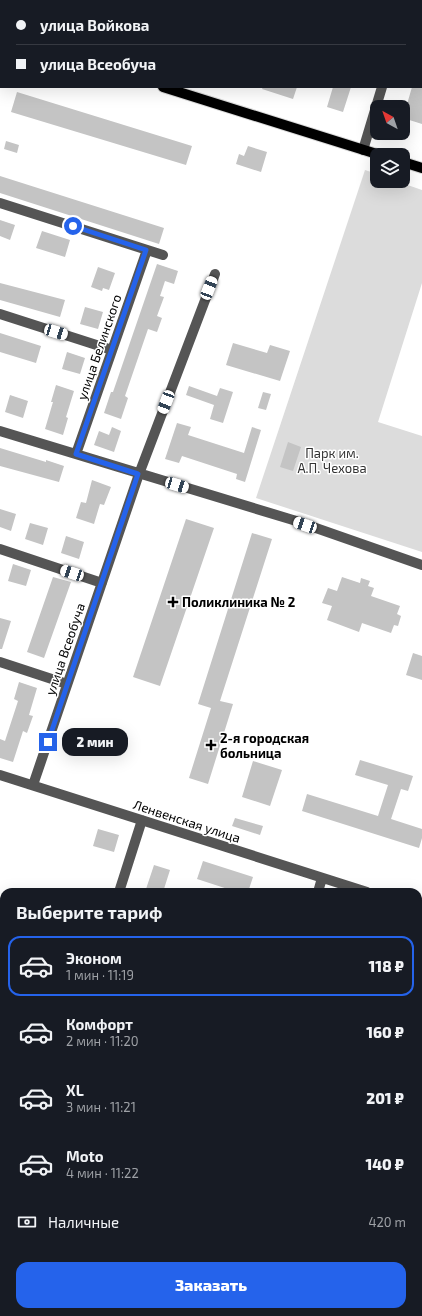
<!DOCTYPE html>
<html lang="ru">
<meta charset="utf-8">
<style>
:root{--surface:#171b24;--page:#20242c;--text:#f1f3f6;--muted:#9ea1a6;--line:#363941;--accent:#2563eb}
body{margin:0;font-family:"Exo 2",sans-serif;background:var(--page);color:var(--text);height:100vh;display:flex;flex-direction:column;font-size:15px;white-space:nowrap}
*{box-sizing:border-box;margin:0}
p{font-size:13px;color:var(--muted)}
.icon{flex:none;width:22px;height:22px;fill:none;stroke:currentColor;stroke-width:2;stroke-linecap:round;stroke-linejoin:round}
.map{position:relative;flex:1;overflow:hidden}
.panel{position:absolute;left:0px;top:888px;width:422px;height:428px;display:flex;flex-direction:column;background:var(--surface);border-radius:12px 12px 0 0;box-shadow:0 4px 16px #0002}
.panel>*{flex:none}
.top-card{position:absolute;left:0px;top:0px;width:422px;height:88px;box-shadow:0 4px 16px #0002;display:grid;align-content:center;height:88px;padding:0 16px;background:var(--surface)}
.needle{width:26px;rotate:320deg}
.tools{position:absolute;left:370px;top:100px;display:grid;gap:8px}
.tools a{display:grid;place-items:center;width:40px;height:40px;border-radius:8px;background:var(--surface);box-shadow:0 4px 16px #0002;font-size:20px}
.end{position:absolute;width:18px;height:18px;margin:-9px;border:5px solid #2563eb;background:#fff;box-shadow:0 0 0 2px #fff}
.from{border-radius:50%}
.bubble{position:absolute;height:28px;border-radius:12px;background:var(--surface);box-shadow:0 4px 16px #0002;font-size:13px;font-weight:800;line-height:28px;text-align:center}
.car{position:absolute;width:12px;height:24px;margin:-12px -6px;border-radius:5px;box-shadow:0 0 3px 1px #0007;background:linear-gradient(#fff 24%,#345 0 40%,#fff 0 76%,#345 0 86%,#fff 0)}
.top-card b{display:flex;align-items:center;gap:14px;height:38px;font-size:15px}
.top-card b+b{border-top:1px solid var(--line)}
.top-card i{width:10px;height:10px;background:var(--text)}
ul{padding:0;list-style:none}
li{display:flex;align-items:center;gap:12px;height:60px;margin:0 8px 6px;padding:0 8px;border:2px solid transparent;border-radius:12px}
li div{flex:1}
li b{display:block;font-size:15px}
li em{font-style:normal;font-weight:800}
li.on{border-color:var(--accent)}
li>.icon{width:36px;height:36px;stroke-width:1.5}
h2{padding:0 16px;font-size:18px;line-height:48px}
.pay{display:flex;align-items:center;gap:10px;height:44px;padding:0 16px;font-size:15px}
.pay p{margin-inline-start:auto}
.primary-button{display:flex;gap:8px;margin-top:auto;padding:8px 16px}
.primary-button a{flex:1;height:46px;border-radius:12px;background:var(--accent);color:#fff;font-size:16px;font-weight:800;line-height:46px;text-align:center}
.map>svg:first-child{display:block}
</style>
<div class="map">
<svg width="422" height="1316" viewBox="0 0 422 1316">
<rect width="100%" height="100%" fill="#fff"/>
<path fill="#dcdcdc" d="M365 170 377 174V181H396L422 190V283L378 422 422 436V552L256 498Z"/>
<path fill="#c4c4c4" d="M263 87H297L293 99 262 89Z
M333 87H351L343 112 327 107Z
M412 87H422V124L403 118Z
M17 92 192 146 186 165 11 112Z
M6 141 19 145 17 153 4 149Z
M248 146 267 152 261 172 236 164 239 154 244 156Z
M0 176 164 228 159 244 0 193Z
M0 220 15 225 10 240 0 236Z
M42 231 70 240 65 257 36 248Z
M157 264 178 271 174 284 165 281 160 296 164 297 157 316 162 318 157 332 148 329 125 396 128 398 121 419 104 413 111 392H113Z
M98 267 115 273 109 290 103 288 102 291 91 287Z
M0 283 65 300 60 317 0 300Z
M85 307 103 312 98 329 80 324Z
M0 333 41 346 36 363 0 352Z
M233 343 267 353 270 345 290 351 280 381 226 365Z
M67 352 85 358 80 374 62 369Z
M56 385 74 391 66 417 68 418 63 435 45 429 53 402H51Z
M189 386 217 396 220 388 233 392 223 423 210 419 214 405 186 395Z
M263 392 271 394 266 410 258 408Z
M10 395 28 401 23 418 5 412Z
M177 423 191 427 188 435 244 453 252 427 261 430 245 482 236 479 237 474 182 456 179 463 165 459Z
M112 427 121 431 114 452 94 445 99 431 109 435Z
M288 442 301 447 293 471 280 467Z
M0 448 46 462V460L64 466 59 482 0 466Z
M92 480 111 487 104 505 100 504 94 524 76 518 81 502 86 503Z
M0 509 16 514 11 531 0 527Z
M186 519 214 528 160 686 133 677Z
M30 523 48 528 43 545 25 539Z
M252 533 272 539 220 701 233 704 208 784 189 778 211 708 198 704Z
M66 536 84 542 79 559 61 553Z
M13 564 31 570 26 586 8 581Z
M53 577 71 582 44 658 27 652Z
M342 577 360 583 361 578 370 581 368 586 374 588 371 596 400 606 397 614 401 616 398 626 394 625 391 633 362 623 359 632 327 620 332 606 322 603 328 588 337 591Z
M0 618 11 621 2 649H0Z
M413 653 422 656V680L406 675Z
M19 682 37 688 29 715 33 716 27 733 23 731 13 762 0 758V739L5 741 18 701 14 699Z
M360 760 413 776 408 791 401 789 391 819 422 829V838L419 848 302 811 307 794 378 816 388 785 355 775Z
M253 761 282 770 270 806 242 797Z
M235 818 263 826 260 835 232 826Z
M98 829 119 835 114 852 93 846Z
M203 861 253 877 248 892H237L197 879Z
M154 865 170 870 163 892H145Z"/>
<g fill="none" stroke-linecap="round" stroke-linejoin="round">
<defs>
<path id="major" d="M0 36H1
M163 87 380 155
M403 162 422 168
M420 1316 422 1309"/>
</defs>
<use href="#major" stroke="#dbdbdb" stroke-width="12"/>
<path stroke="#555" stroke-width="10" d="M408 1 409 0
M363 150 382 87
M0 203 163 255
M0 314 112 350
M0 431 293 520 422 565
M76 454 147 250
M0 549 102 583
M0 662 67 684
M0 775 367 892
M33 785 139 474 215 274
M119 892 142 820
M318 892 322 878
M418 908 422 910
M0 1270 4 1257
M131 1312 144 1316
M190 1316 192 1312"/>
<use href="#major" stroke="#000" stroke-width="10"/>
</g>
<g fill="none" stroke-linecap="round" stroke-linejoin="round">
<path stroke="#2563eb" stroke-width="5" d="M48 742 138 474 76 454 146 250 73 226"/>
</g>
<g fill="#000" stroke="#fff" stroke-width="1.5">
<path d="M171 596h4v4h4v4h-4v4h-4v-4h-4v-4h4z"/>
<path d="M209 739h4v4h4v4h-4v4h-4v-4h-4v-4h4z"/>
</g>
<g text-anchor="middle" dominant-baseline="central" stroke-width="3" stroke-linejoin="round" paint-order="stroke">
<g font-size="13" fill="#000" stroke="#fff">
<text transform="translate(99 347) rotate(-71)">улица Белинского</text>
<text transform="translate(65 649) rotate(-71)">улица Всеобуча</text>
<text transform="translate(187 821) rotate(18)">Ленвенская улица</text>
</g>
<g font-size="13" fill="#333" stroke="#fff">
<text x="332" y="453">Парк им.<tspan x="332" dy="15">А.П. Чехова</tspan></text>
</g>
<g font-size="13" font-weight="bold" fill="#000" stroke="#fff" text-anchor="start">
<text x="182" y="602">Поликлиника № 2</text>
<text x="220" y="738">2-я городская<tspan x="220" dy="15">больница</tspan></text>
</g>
</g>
</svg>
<div class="tools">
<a><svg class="needle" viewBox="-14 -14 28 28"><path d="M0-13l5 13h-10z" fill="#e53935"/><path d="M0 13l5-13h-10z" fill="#9ea1a6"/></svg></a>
<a><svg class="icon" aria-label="layers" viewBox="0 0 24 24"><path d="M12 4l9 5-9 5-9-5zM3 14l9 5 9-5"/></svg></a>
</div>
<i class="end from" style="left:73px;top:226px"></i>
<i class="end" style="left:48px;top:742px"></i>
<div class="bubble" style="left:62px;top:728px;width:66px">2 мин</div>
<i class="car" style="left:209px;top:288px;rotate:21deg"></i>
<i class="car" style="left:56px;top:332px;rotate:107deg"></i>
<i class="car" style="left:166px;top:402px;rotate:201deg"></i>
<i class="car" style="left:177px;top:485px;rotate:107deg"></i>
<i class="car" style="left:305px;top:525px;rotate:289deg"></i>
<i class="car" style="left:72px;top:573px;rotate:288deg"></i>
<div class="top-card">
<b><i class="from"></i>улица Войкова</b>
<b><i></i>улица Всеобуча</b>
</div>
<section class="panel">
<h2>Выберите тариф</h2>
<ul>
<li class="on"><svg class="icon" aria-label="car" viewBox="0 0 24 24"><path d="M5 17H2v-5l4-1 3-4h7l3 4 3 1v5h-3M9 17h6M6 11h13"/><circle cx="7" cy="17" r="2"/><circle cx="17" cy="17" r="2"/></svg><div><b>Эконом</b><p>1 мин · 11:19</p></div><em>118 ₽</em></li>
<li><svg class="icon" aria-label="car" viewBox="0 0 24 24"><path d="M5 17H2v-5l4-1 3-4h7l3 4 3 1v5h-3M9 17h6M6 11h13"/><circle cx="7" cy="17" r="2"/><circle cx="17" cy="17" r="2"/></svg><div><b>Комфорт</b><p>2 мин · 11:20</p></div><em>160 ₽</em></li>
<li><svg class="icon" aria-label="car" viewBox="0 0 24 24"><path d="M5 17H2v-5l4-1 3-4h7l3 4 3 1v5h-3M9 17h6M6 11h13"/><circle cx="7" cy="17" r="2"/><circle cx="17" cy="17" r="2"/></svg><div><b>XL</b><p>3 мин · 11:21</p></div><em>201 ₽</em></li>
<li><svg class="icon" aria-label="car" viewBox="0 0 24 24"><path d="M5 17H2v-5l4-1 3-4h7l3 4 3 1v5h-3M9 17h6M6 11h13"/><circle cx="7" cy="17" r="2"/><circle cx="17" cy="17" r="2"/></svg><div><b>Moto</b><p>4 мин · 11:22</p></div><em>140 ₽</em></li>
</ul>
<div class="pay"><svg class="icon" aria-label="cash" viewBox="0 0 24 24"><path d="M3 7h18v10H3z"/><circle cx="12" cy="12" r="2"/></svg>Наличные<p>420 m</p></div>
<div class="primary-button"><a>Заказать</a></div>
</section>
</div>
